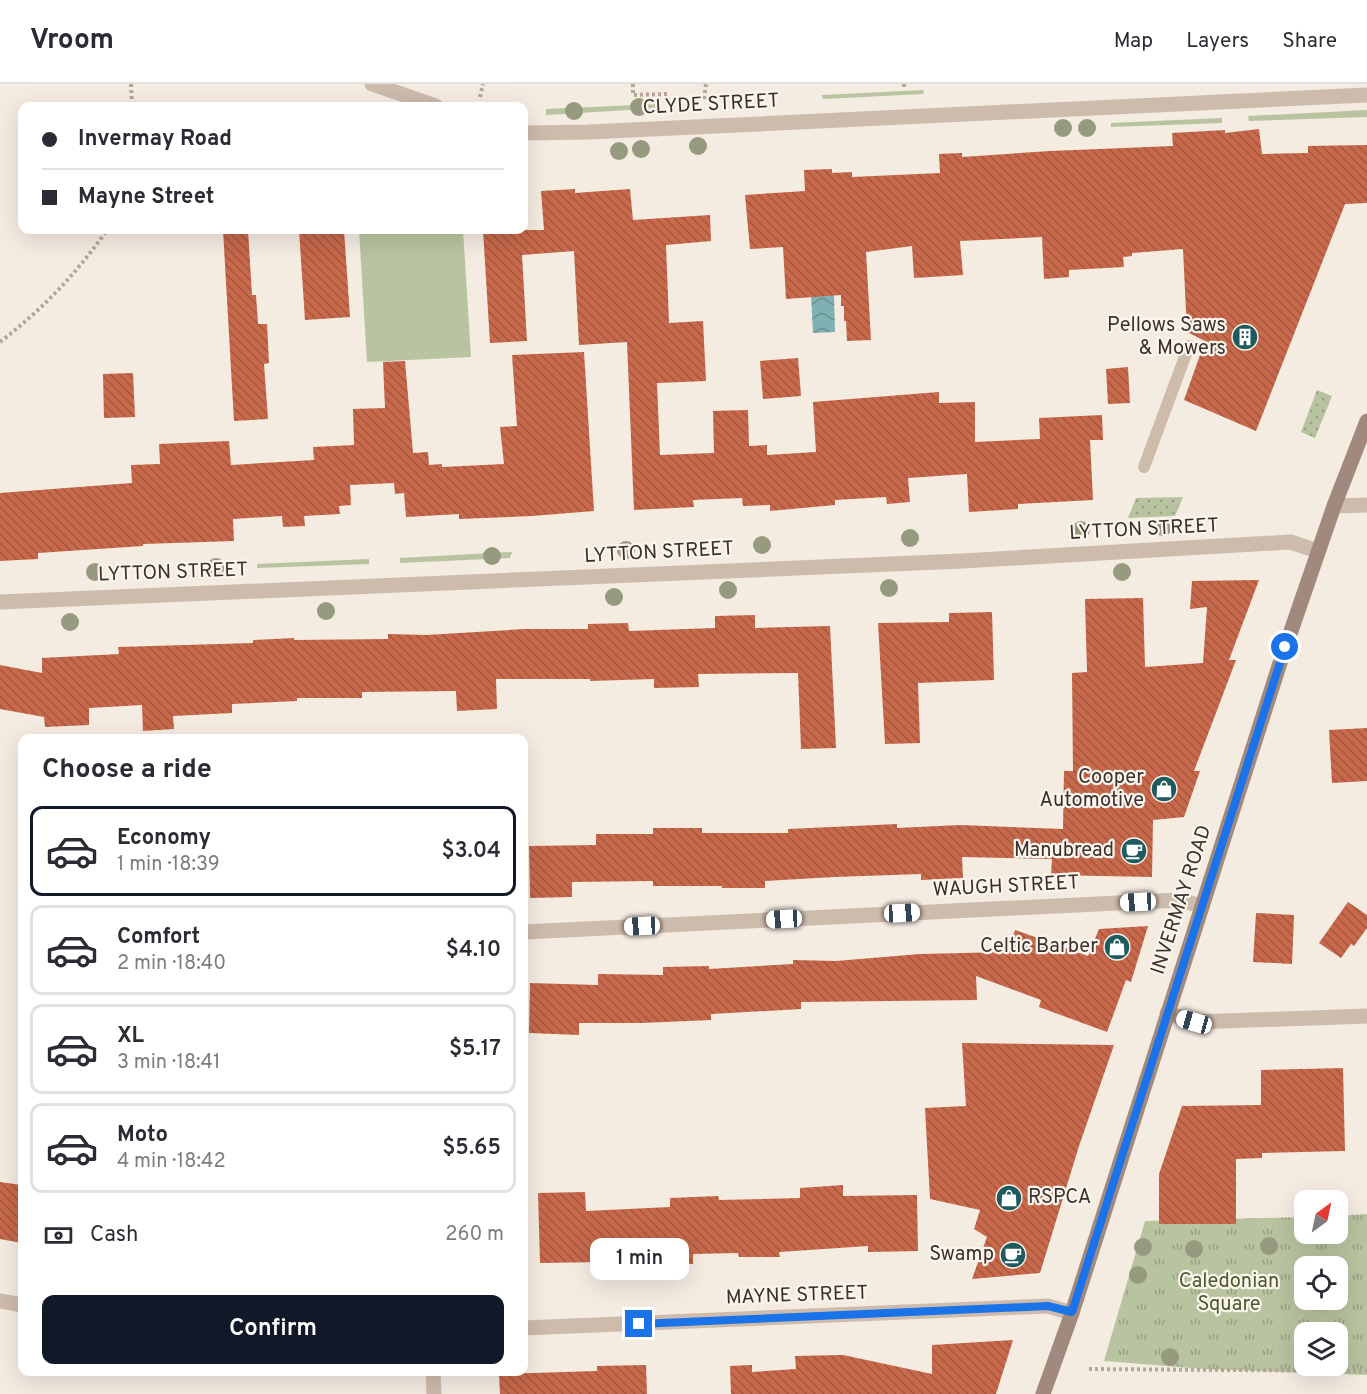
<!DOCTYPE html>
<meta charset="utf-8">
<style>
:root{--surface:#fff;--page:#f7f7f7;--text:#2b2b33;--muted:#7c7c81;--line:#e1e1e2;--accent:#111827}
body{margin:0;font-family:Overpass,sans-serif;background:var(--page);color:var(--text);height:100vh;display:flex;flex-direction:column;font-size:22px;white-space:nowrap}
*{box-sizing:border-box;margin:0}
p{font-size:20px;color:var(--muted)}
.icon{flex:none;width:33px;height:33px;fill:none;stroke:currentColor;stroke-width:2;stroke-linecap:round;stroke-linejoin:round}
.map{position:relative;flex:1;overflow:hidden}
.details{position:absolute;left:18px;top:650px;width:510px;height:642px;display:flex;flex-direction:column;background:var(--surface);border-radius:12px;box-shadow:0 6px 24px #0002}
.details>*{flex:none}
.banner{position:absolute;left:18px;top:18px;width:510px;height:132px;border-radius:12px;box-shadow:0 6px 24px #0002;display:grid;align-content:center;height:132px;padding:0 24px;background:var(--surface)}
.needle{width:39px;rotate:33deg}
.buttons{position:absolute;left:1294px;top:1106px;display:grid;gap:12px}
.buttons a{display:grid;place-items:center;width:54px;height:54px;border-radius:12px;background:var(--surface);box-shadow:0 6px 24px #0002;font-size:30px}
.end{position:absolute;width:27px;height:27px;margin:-14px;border:8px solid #1a73e8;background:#fff;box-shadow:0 0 0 3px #fff}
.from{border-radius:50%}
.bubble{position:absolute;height:42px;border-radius:12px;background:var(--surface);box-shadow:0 6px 24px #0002;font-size:20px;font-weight:600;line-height:42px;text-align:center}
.car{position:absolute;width:18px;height:36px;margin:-18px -9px;border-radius:8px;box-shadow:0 0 4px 2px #0007;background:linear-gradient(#fff 24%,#345 0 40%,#fff 0 76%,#345 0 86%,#fff 0)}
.banner b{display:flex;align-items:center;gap:21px;height:57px;font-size:22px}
.banner b+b{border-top:2px solid var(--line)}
.banner i{width:15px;height:15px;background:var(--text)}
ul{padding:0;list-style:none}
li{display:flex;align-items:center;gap:18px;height:90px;margin:0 12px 9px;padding:0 12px;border:3px solid var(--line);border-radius:12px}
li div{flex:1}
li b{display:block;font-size:22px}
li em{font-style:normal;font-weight:600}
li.on{border-color:var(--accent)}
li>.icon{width:54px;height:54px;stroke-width:1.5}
h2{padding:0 24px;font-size:27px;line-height:72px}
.pay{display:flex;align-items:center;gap:15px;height:66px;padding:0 24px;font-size:22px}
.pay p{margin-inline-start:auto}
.primary-button{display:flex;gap:12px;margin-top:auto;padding:12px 24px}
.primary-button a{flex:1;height:69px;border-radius:12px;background:var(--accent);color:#fff;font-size:24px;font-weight:600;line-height:69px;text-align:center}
header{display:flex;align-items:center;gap:36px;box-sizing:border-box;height:84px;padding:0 30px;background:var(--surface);border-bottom:2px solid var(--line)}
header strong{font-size:28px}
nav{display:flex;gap:33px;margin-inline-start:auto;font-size:21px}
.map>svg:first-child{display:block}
</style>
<header>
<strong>Vroom</strong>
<nav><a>Map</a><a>Layers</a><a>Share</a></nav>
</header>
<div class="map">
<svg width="1367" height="1310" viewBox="0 0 1367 1310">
<defs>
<pattern id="park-tufts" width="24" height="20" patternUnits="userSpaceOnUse" patternTransform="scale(1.5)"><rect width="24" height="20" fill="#b8c4a0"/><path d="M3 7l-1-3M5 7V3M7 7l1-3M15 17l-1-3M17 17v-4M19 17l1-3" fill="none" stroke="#97a083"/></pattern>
<pattern id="garden-dots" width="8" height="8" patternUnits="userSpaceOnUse" patternTransform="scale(1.5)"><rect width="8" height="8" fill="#b8c4a0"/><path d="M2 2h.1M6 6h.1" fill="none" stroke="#97a083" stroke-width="1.8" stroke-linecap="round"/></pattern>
<pattern id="water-waves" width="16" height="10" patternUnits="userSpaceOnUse" patternTransform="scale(1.5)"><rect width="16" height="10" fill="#7fb0b2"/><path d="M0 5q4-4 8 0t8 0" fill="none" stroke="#699091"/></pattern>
<pattern id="building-back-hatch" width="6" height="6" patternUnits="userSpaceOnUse" patternTransform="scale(1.5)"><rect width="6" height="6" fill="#c8694b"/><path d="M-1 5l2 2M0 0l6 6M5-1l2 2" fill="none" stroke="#a4573f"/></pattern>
</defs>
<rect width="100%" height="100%" fill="#f4ebe1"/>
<path fill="#b8c4a0" d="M924 6 923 10 823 15 822 11Z
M660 20 661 24 546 31V25Z
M1367 26V33L1249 37 1248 32Z
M1222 34V39L1111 43V39Z
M359 146H463L471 273 367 278Z
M512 468 510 474 400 479V474Z
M369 475V480L257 484V480Z"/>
<path fill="url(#park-tufts)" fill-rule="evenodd" d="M1367 1130V1291L1204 1285 1104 1277 1145 1137 1305 1133V1149H1338V1132ZM1305 1182H1338V1215H1305ZM1305 1248H1338V1281H1305Z"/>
<path fill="url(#garden-dots)" d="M1317 306 1332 312 1315 354 1301 348Z
M1183 413 1175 432 1128 434 1136 414Z"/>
<path fill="url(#water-waves)" d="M834 210 835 248 813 249 811 211Z"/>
<path fill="url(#building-back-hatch)" d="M1259 45 1262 70 1308 69V62L1367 61V119L1345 120 1256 347 1184 316 1205 257 1187 248 1183 165 1132 169V172L1123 173 1124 183 1069 186V193L1044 195 1042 153 960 157 963 191 914 194 912 162 866 168 871 256 847 257 846 237H844V222H841V211L786 215 783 163 750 165 745 111 805 107 804 86 832 85V89L852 88V93L940 89 939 70 962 69V73L1050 67 1173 62 1172 49 1225 46V49Z
M575 105V109L630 105 633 136 710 131 711 157 666 161 669 239 703 237 706 297 657 299 660 371 714 369 713 327 748 326 749 362 767 361V371L816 368 813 318 939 308V319L975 318V358L1040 355 1039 334 1102 331 1103 356H1090L1093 416 1018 420V425L969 428 967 390 908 394 910 418 887 420 886 413 835 416V421L770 427V421L743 422 742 414 693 416 694 423 634 426 627 258 579 261 574 167 522 171 527 257 490 259 483 146H544L541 107Z
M223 146H248L252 211H256L258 240H267L269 279 264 280 268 335 234 337Z
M299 146H344L350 233 305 236Z
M584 268 594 427 532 432 459 435V430L406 433 404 409 395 410 394 399 350 401 351 421 339 422 340 430 304 432 305 442 283 443 282 432 233 435 234 457 143 460V462L38 469V475L0 477V409L132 399 131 381 160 380 159 360 229 357 231 381 314 376 313 363 354 361 353 325 385 324 383 278 405 277 413 369 428 368 429 381 442 380V383L504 380 500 343 517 342 512 271Z
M798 274 801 312 763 315 760 277Z
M1128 283 1130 319 1108 320 1106 285Z
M133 289 135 333 104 334 103 290Z
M1259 496 1229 576H1236L1194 687H1200L1184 733 1153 736 1152 793 1051 791 1052 775 962 773 963 794 921 796V790L834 793 765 797V804H722V802H653V797L572 798V813L530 814 529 762 596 761V750H653V744H702V749H788V745L897 740V744L960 741 1063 745 1064 687H1073L1072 589 1087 588 1085 515 1143 514 1145 583 1203 579 1207 523 1190 525 1192 497Z
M992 528 994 596 918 599 920 659 885 660 878 539 949 538V529Z
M755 531V544L830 542 836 664 801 665 798 589 698 590 699 603 654 604V595L590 597V595H496L497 625 457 627 456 607 362 608V614H297V617L232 620V629L173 632 174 645 143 647 142 621 89 624V641L45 643 44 633 0 625V581L42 589V574L119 570 118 563 253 559V556L294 554V556L388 555V550L426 551 525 545H588V540L628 539 629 547 715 544V532Z
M1367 644V697L1332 699 1329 646Z
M1348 818 1367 831V844L1354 862 1351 860 1341 874 1319 859Z
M1256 829 1294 831 1292 880 1253 878Z
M1148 842 1131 898 1126 896 1107 948 1039 923 1041 916 976 892 977 916 801 918V925L711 930V936L641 939H579V951L529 949 530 899 598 901V890L663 891V883L709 882V885L793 880V876L836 877 920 870 1007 868 1015 846 1088 872 1099 845Z
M962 959 1114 961 1079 1062 1040 1189 972 1195 987 1153 974 1145 980 1126 930 1115 925 1024 966 1022Z
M1343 984 1345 1067 1262 1069V1074L1236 1075V1140H1159V1090L1182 1022 1261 1021V986Z
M0 1098 22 1101V1159L0 1155Z
M843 1101V1112L917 1111 918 1167 868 1168V1162L779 1168 780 1173H739L738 1169 693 1170V1180H648V1186L605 1188V1178L540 1179 538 1109 585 1108 586 1127 670 1123V1114L718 1112 719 1116 800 1114V1104Z
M1013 1256 996 1310H731L730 1282 752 1281V1288L796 1285 795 1272 843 1271 932 1290V1261Z
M646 1281 647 1310H500L499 1290 597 1287V1282Z"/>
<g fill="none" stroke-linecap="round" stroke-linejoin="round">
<path stroke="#b9a596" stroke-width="4" stroke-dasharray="3 3" stroke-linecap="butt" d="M131 0 132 22
M633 0V11L667 10
M904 0V4
M480 13 483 0
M704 15 706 0
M0 258C42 226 77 189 107 146
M1089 1285 1367 1287"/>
<path stroke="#cdbbac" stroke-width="12" d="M1144 383 1189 262"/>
<path stroke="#cdbbac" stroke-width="15" d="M372 0 436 22
M524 49 589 48 1367 11
M1334 422 1367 421
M0 518 962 477 1290 458 1318 467
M524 848 1179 816 1202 822
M1167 929 1195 938 1367 932
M0 1217 22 1221
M524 1244 1048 1222 1072 1229
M433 1287 434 1310"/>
<path stroke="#a18a7d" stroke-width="15" d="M1043 1310 1072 1229 1279 582 1334 422 1367 337"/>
</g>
<g fill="#969b7f">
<circle cx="639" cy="23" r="9"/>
<circle cx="574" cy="27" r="9"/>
<circle cx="1063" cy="44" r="9"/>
<circle cx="1087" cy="44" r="9"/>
<circle cx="698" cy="62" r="9"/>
<circle cx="641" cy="65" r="9"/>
<circle cx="619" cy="67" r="9"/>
<circle cx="1163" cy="443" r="9"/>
<circle cx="1081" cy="446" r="9"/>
<circle cx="910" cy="454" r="9"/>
<circle cx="762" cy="461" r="9"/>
<circle cx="626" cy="466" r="9"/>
<circle cx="492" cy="472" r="9"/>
<circle cx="216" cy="483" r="9"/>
<circle cx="95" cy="488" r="9"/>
<circle cx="1122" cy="488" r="9"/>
<circle cx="889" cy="504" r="9"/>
<circle cx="728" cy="506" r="9"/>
<circle cx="614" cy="513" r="9"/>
<circle cx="326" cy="527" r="9"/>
<circle cx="70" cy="538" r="9"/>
<circle cx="1269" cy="1162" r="9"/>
<circle cx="1143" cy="1163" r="9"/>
<circle cx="1194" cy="1165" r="9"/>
<circle cx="1138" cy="1191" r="9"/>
<circle cx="1170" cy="1273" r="9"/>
</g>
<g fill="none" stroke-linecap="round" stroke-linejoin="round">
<path stroke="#1a73e8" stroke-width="8" d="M639 1240 1048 1222 1072 1228 1285 563"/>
</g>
<defs>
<symbol id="building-disc" viewBox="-11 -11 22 22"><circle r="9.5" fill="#1f5a5e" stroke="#fbf5ee"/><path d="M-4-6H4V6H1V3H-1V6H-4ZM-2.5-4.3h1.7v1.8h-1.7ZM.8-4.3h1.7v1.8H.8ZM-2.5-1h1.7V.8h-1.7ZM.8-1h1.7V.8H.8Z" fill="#fff"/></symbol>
<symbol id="shop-disc" viewBox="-11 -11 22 22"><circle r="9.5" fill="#1f5a5e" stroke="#fbf5ee"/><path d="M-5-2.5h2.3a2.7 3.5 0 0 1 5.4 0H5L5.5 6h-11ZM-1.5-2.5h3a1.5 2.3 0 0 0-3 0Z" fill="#fff"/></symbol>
<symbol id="cafe-disc" viewBox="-11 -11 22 22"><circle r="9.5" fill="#1f5a5e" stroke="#fbf5ee"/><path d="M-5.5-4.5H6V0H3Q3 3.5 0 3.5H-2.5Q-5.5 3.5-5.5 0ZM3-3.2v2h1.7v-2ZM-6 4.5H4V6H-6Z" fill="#fff"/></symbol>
</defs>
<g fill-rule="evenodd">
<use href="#building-disc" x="1230" y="238" width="30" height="30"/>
<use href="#shop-disc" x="1149" y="690" width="30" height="30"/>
<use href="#cafe-disc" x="1119" y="752" width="30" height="30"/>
<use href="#shop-disc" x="1102" y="848" width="30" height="30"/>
<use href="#shop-disc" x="994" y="1099" width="30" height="30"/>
<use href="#cafe-disc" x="998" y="1156" width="30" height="30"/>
</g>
<g text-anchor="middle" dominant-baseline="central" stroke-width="4.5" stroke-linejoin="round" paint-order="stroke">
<g font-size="20" fill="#3b302b" stroke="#fbf5ee">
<text transform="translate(711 21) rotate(-3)">CLYDE STREET</text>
<text transform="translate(1144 446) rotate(-3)">LYTTON STREET</text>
<text transform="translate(659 469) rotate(-3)">LYTTON STREET</text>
<text transform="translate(173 489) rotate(-2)">LYTTON STREET</text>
<text transform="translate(1006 803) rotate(-3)">WAUGH STREET</text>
<text transform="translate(1182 816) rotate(-72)">INVERMAY ROAD</text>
<text transform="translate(797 1212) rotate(-2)">MAYNE STREET</text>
</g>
<g font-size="20" fill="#3b302b" stroke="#fbf5ee" text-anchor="end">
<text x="1226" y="242">Pellows Saws<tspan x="1226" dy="23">&amp; Mowers</tspan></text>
<text x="1144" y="694">Cooper<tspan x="1144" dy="23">Automotive</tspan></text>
<text x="1114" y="767">Manubread</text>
<text x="1098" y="863">Celtic Barber</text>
<text x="1028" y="1114" text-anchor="start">RSPCA</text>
<text x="994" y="1171">Swamp</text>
</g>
<g font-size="20" fill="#4a5a2e" stroke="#fbf5ee">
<text x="1229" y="1198">Caledonian<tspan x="1229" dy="23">Square</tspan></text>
</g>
</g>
</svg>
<div class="buttons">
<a><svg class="needle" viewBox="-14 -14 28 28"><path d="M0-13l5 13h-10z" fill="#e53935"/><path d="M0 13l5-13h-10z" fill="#7c7c81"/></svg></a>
<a><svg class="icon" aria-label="locate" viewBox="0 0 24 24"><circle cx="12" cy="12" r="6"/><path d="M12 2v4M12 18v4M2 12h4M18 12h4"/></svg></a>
<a><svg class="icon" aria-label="layers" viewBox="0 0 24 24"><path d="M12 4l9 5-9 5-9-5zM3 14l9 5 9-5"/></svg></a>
</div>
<i class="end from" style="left:1285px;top:563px"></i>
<i class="end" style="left:639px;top:1240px"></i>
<div class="bubble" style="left:590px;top:1154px;width:99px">1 min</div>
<i class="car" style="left:1138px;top:818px;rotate:267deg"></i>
<i class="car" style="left:902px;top:829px;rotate:87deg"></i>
<i class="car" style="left:784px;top:835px;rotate:267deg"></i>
<i class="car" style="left:642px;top:842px;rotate:267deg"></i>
<i class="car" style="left:1194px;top:938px;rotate:286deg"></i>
<div class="banner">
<b><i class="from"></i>Invermay Road</b>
<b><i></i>Mayne Street</b>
</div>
<section class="details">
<h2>Choose a ride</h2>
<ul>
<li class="on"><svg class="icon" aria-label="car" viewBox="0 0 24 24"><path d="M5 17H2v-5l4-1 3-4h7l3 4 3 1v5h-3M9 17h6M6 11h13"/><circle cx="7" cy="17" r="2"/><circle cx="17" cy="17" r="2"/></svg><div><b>Economy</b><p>1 min · 18:39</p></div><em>$3.04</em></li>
<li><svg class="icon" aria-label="car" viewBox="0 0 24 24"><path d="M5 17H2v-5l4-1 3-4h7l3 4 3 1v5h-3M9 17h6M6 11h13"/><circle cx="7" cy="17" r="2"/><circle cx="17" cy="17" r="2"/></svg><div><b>Comfort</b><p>2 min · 18:40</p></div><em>$4.10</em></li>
<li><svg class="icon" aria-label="car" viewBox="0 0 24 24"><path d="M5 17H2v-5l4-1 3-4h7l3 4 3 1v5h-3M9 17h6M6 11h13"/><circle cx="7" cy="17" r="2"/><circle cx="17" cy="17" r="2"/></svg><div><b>XL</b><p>3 min · 18:41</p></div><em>$5.17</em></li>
<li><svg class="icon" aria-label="car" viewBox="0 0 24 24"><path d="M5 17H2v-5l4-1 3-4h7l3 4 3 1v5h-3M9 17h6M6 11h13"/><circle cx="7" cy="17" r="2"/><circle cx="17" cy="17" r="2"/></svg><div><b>Moto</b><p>4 min · 18:42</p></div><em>$5.65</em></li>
</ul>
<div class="pay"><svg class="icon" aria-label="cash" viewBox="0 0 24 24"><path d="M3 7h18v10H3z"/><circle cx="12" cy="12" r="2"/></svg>Cash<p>260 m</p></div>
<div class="primary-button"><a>Confirm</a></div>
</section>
</div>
